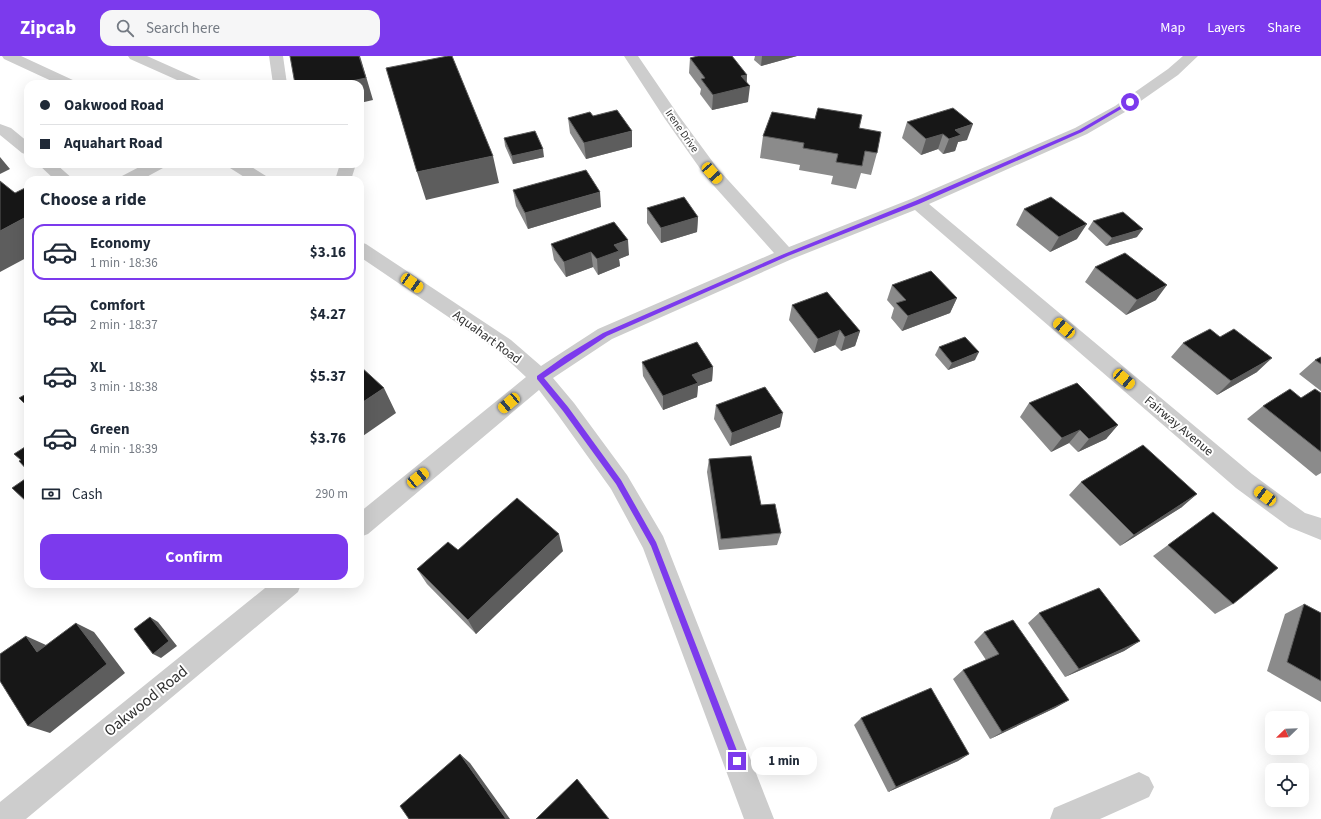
<!DOCTYPE html>
<meta charset="utf-8">
<style>
:root{--surface:#fff;--page:#f6f6f7;--text:#1f2937;--muted:#747a83;--line:#e0e1e3;--accent:#7c3aed}
body{margin:0;font-family:"Source Sans 3",sans-serif;background:var(--page);color:var(--text);height:100vh;display:flex;flex-direction:column;font-size:15px;white-space:nowrap}
*{box-sizing:border-box;margin:0}
p{font-size:13px;color:var(--muted)}
.icon{flex:none;width:22px;height:22px;fill:none;stroke:currentColor;stroke-width:2;stroke-linecap:round;stroke-linejoin:round}
.map{position:relative;flex:1;overflow:hidden}
.drawer{position:absolute;left:24px;top:120px;width:340px;height:412px;display:flex;flex-direction:column;background:var(--surface);border-radius:12px;box-shadow:0 4px 16px #0002}
.drawer>*{flex:none}
.banner{position:absolute;left:24px;top:24px;width:340px;height:88px;border-radius:12px;box-shadow:0 4px 16px #0002;display:grid;align-content:center;height:88px;padding:0 16px;background:var(--surface)}
.needle{width:26px;rotate:247deg}
.buttons{position:absolute;left:1265px;top:655px;display:grid;gap:8px}
.buttons a{display:grid;place-items:center;width:44px;height:44px;border-radius:8px;background:var(--surface);box-shadow:0 4px 16px #0002;font-size:20px}
.end{position:absolute;width:18px;height:18px;margin:-9px;border:5px solid #7c3aed;background:#fff;box-shadow:0 0 0 2px #fff}
.from{border-radius:50%}
.bubble{position:absolute;height:28px;border-radius:12px;background:var(--surface);box-shadow:0 4px 16px #0002;font-size:13px;font-weight:700;line-height:28px;text-align:center}
.car{position:absolute;width:12px;height:24px;margin:-12px -6px;border-radius:5px;box-shadow:0 0 3px 1px #0007;background:linear-gradient(#f5c518 24%,#345 0 40%,#f5c518 0 76%,#345 0 86%,#f5c518 0)}
.banner b{display:flex;align-items:center;gap:14px;height:38px;font-size:15px}
.banner b+b{border-top:1px solid var(--line)}
.banner i{width:10px;height:10px;background:var(--text)}
ul{padding:0;list-style:none}
li{display:flex;align-items:center;gap:12px;height:56px;margin:0 8px 6px;padding:0 8px;border:2px solid transparent;border-radius:12px}
li div{flex:1}
li b{display:block;font-size:15px}
li em{font-style:normal;font-weight:700}
li.selected{border-color:var(--accent)}
li>.icon{width:36px;height:36px;stroke-width:1.5}
h2{padding:0 16px;font-size:18px;line-height:48px}
.pay{display:flex;align-items:center;gap:10px;height:44px;padding:0 16px;font-size:15px}
.pay p{margin-inline-start:auto}
.button{display:flex;gap:8px;margin-top:auto;padding:8px 16px}
.button a{flex:1;height:46px;border-radius:12px;background:var(--accent);color:#fff;font-size:16px;font-weight:700;line-height:46px;text-align:center}
header{display:flex;align-items:center;gap:24px;box-sizing:border-box;height:56px;padding:0 20px;background:var(--accent);color:#fff}
header strong{font-size:19px}
nav{display:flex;gap:22px;margin-inline-start:auto;font-size:14px}
.search{width:280px;height:36px;background:var(--page);display:flex;align-items:center;gap:10px;box-sizing:border-box;padding:0 14px;border-radius:12px;color:var(--muted);font-size:15px}
.map>svg:first-child{display:block}
</style>
<header>
<strong>Zipcab</strong>
<div class="search"><svg class="icon" aria-label="search" viewBox="0 0 24 24"><circle cx="10" cy="10" r="6"/><path d="M15 15l6 6"/></svg>Search here</div>
<nav><a>Map</a><a>Layers</a><a>Share</a></nav>
</header>
<div class="map">
<svg width="1321" height="763" viewBox="0 0 1321 763">
<rect width="100%" height="100%" fill="#fff"/>
<g fill="none" stroke-linecap="round" stroke-linejoin="round">
<path fill="#cdcdcd" fill-rule="evenodd" d="M2 0H21L75 25 77 28H58L4 3Z
M128 0H147L203 25 205 28H186L130 3Z
M269 0H283L287 28H273Z
M624 0H638L679 60 718 113 789 191 911 143 1075 72 1115 50 1168 13 1183 0H1198L1178 19 1125 56 1087 78 929 148 1252 418 1305 457 1321 462V484L1289 471 1236 432 915 154 792 203 612 283 553 322 574 347 627 419 663 480 774 763H744L643 492 611 433 558 359 539 334 368 478 360 481V456L526 321 497 294 360 201V186L366 188 511 284 541 310 598 273 774 197 706 121 665 63Z
M0 68 11 72 28 86V99L22 97 0 79Z
M38 108H56L74 124H55Z
M145 108H165L163 112 141 124H120L122 120Z
M228 108H247L266 120 268 124H249L230 112Z
M340 108H356L351 124H335Z
M270 528H301L298 536 26 763H0V746Z
M1139 716 1149 721 1154 731 1149 741 1100 763H1050L1054 752Z"/>
</g>
<path fill="#8b8b8b" d="M755 0H797L761 10 754 4Z
M690 2 747 19V27L748 46 712 54 700 38 701 33 689 17Z
M593 60 632 91 586 103 570 77 568 62Z
M815 63 859 72 877 97 871 119 861 117 856 133 831 128 833 120 799 114 800 109 760 102 763 80Z
M907 66 967 84 958 86 955 95 943 98 938 93 921 99 902 82Z
M504 82 544 101 513 108 505 90Z
M513 134 601 151 528 173 516 150Z
M647 152 698 161 697 176 661 187 647 167Z
M1024 153 1077 183 1050 196 1016 169Z
M1093 165 1137 181 1106 190 1088 173Z
M551 188 629 199 619 203 620 210 598 219 593 211 566 221 554 204Z
M1095 211 1156 244 1126 259 1085 226Z
M892 229 957 242 950 257 902 275 891 262 894 252 887 244Z
M792 249 860 275 855 290 841 295 835 289 814 297 789 264Z
M1183 287 1257 316 1217 339 1171 301Z
M939 291 975 304 948 314 935 299Z
M1321 301V335L1299 318 1315 304Z
M642 306 713 311 712 325 698 330 697 341 663 354 643 320Z
M1321 337V417L1316 420 1247 363 1263 350Z
M1029 347 1118 369 1106 383 1078 396 1069 387 1051 396 1020 361Z
M716 349 780 371 730 390 714 363Z
M709 403 761 449 781 477 777 489 719 494 707 416Z
M1081 426 1182 451 1120 490 1069 439Z
M1168 489 1233 548 1215 558 1153 500Z
M458 494 563 495 476 578 427 528 417 513Z
M1304 548 1321 557V646L1267 615 1285 558Z
M1039 557 1140 585 1124 595 1065 621 1028 567Z
M984 576 1069 644 1055 652 990 683 953 623 963 614 986 604 974 586Z
M861 662 969 698 958 705 888 736 854 669Z"/>
<path fill="#5d5d5d" d="M359 0H360L373 44 360 47V28H337Z
M762 0H797L761 10Z
M747 19 746 31 750 30 748 46 712 54 713 39 741 20Z
M973 68 967 84 958 86 955 95 943 98 949 83 955 74Z
M632 75V91L586 103 584 87Z
M943 78 938 93 921 99 926 83Z
M543 93 544 101 513 108 512 100Z
M493 100 499 127 426 144 417 116Z
M0 101 10 113 0 118Z
M600 136 601 151 528 173 525 157Z
M28 160V201L0 216V175Z
M698 161 697 176 661 187V172Z
M1087 168 1077 183 1050 196 1059 181Z
M1143 173 1137 181 1106 190 1112 182Z
M628 184 629 199 619 203 620 210 598 219 597 203 614 189Z
M591 196 593 211 566 221 564 206Z
M1167 229 1156 244 1126 259 1137 244Z
M957 242 950 257 902 275 908 260Z
M840 274 835 289 814 297 818 283Z
M860 275 855 290 841 295 845 281Z
M979 296 975 304 948 314 952 307Z
M1272 302 1257 316 1217 339 1231 325Z
M713 311 712 325 698 330 697 341 663 354V340L692 319Z
M384 332 396 357 360 382V348Z
M783 357 780 371 730 390 732 377Z
M1118 369 1106 383 1078 396 1089 383Z
M1080 374 1069 387 1051 396 1062 382Z
M1197 438 1182 451 1120 490 1134 479Z
M559 478 563 495 476 578 468 564Z
M150 561 158 566 177 590 161 602 153 598Z
M76 567 94 576 125 617 50 677 28 670Z
M26 580 46 589 57 605 37 596Z
M1140 585 1124 595 1065 621 1079 613Z
M1069 644 1055 652 990 683 1002 676Z
M460 698 470 707 510 763H506Z
M969 698 958 705 888 736 896 731Z"/>
<path fill="#171717" stroke="#5d5d5d" d="M290 0H359L366 22 337 28H295Z
M448 0H452L493 100 417 116 386 12Z
M698 0H732L747 19 741 20 750 30 713 39 701 23 705 22 690 2Z
M818 52 862 59 859 72 881 76 877 97 865 95 862 110 836 106 838 98 803 92 804 87 763 80 772 56 815 63Z
M953 52 973 68 955 74 961 79 949 83 943 78 926 83 907 66Z
M617 54 632 75 584 87 568 62 590 56 593 60Z
M535 75 543 93 512 100 504 82Z
M586 114 600 136 525 157 513 134Z
M0 125 15 137 27 131 28 132V146L26 147 28 149V160L0 175Z
M684 141 698 161 661 172 647 152Z
M1051 141 1087 168 1059 181 1024 153Z
M1123 156 1143 173 1112 182 1093 165Z
M614 166 628 184 614 189 619 195 597 203 591 196 564 206 551 188Z
M1125 197 1167 229 1137 244 1095 211Z
M931 215 957 242 908 260 896 247 906 244 892 229Z
M827 236 860 275 845 281 840 274 818 283 792 249Z
M1210 273 1220 281 1234 273 1272 302 1231 325 1183 287Z
M965 281 979 296 952 307 939 291Z
M697 286 713 311 692 319 698 327 663 340 642 306Z
M1321 301V308L1315 304Z
M360 310 384 332 360 348Z
M1077 327 1118 369 1089 383 1080 374 1062 382 1029 347Z
M765 331 783 357 732 377 716 349Z
M1290 333 1301 342 1315 333 1321 337V396L1263 350Z
M28 337V351L19 342Z
M28 389V415L19 405 21 404 14 398Z
M1143 389 1197 438 1134 479 1081 426Z
M751 400 761 449 775 448 781 477 721 483 709 403Z
M28 421V447L12 432Z
M517 442 559 478 468 564 417 513 448 486 458 494Z
M1213 456 1278 512 1233 548 1168 489Z
M1099 532 1140 585 1079 613 1039 557Z
M1304 548 1321 557V625L1287 606Z
M150 561 169 585 153 598 134 573Z
M1013 564 1069 644 1002 676 963 614 999 598 984 576Z
M76 567 107 608 28 670 0 625V598L26 580 37 596Z
M931 632 969 698 896 731 861 662Z
M460 698 506 763H409L400 750Z
M577 723 609 763H536Z"/>
<path fill="#7c3aed" d="M1129 45 1133 46 1082 76 919 148 788 200 607 280 544 322 568 351 621 424 656 486 741 705 740 708 737 709 734 708 651 490 616 428 563 355 537 323V320L565 300 603 277 784 198 915 145 1079 74Z"/>
<g text-anchor="middle" dominant-baseline="central" stroke-width="4" stroke-linejoin="round" paint-order="stroke">
<g font-size="11" fill="#303030" stroke="#fff">
<text transform="translate(682 75) rotate(55)">Irene Drive</text>
</g>
<g font-size="13" fill="#303030" stroke="#fff">
<text transform="translate(487 281) rotate(36)">Aquahart Road</text>
<text transform="translate(1179 370) rotate(40)">Fairway Avenue</text>
</g>
<g font-size="16" fill="#303030" stroke="#fff">
<text transform="translate(146 645) rotate(-39)">Oakwood Road</text>
</g>
</g>
</svg>
<div class="buttons">
<a><svg class="needle" viewBox="-14 -14 28 28"><path d="M0-13l5 13h-10z" fill="#e53935"/><path d="M0 13l5-13h-10z" fill="#747a83"/></svg></a>
<a><svg class="icon" aria-label="locate" viewBox="0 0 24 24"><circle cx="12" cy="12" r="6"/><path d="M12 2v4M12 18v4M2 12h4M18 12h4"/></svg></a>
</div>
<i class="end from" style="left:1130px;top:46px"></i>
<i class="end" style="left:737px;top:705px"></i>
<div class="bubble" style="left:751px;top:691px;width:66px">1 min</div>
<i class="car" style="left:712px;top:117px;rotate:138deg"></i>
<i class="car" style="left:412px;top:227px;rotate:124deg"></i>
<i class="car" style="left:1064px;top:272px;rotate:310deg"></i>
<i class="car" style="left:1124px;top:323px;rotate:130deg"></i>
<i class="car" style="left:509px;top:347px;rotate:230deg"></i>
<i class="car" style="left:418px;top:422px;rotate:51deg"></i>
<i class="car" style="left:1265px;top:440px;rotate:307deg"></i>
<div class="banner">
<b><i class="from"></i>Oakwood Road</b>
<b><i></i>Aquahart Road</b>
</div>
<section class="drawer">
<h2>Choose a ride</h2>
<ul>
<li class="selected"><svg class="icon" aria-label="car" viewBox="0 0 24 24"><path d="M5 17H2v-5l4-1 3-4h7l3 4 3 1v5h-3M9 17h6M6 11h13"/><circle cx="7" cy="17" r="2"/><circle cx="17" cy="17" r="2"/></svg><div><b>Economy</b><p>1 min · 18:36</p></div><em>$3.16</em></li>
<li><svg class="icon" aria-label="car" viewBox="0 0 24 24"><path d="M5 17H2v-5l4-1 3-4h7l3 4 3 1v5h-3M9 17h6M6 11h13"/><circle cx="7" cy="17" r="2"/><circle cx="17" cy="17" r="2"/></svg><div><b>Comfort</b><p>2 min · 18:37</p></div><em>$4.27</em></li>
<li><svg class="icon" aria-label="car" viewBox="0 0 24 24"><path d="M5 17H2v-5l4-1 3-4h7l3 4 3 1v5h-3M9 17h6M6 11h13"/><circle cx="7" cy="17" r="2"/><circle cx="17" cy="17" r="2"/></svg><div><b>XL</b><p>3 min · 18:38</p></div><em>$5.37</em></li>
<li><svg class="icon" aria-label="car" viewBox="0 0 24 24"><path d="M5 17H2v-5l4-1 3-4h7l3 4 3 1v5h-3M9 17h6M6 11h13"/><circle cx="7" cy="17" r="2"/><circle cx="17" cy="17" r="2"/></svg><div><b>Green</b><p>4 min · 18:39</p></div><em>$3.76</em></li>
</ul>
<div class="pay"><svg class="icon" aria-label="cash" viewBox="0 0 24 24"><path d="M3 7h18v10H3z"/><circle cx="12" cy="12" r="2"/></svg>Cash<p>290 m</p></div>
<div class="button"><a>Confirm</a></div>
</section>
</div>
